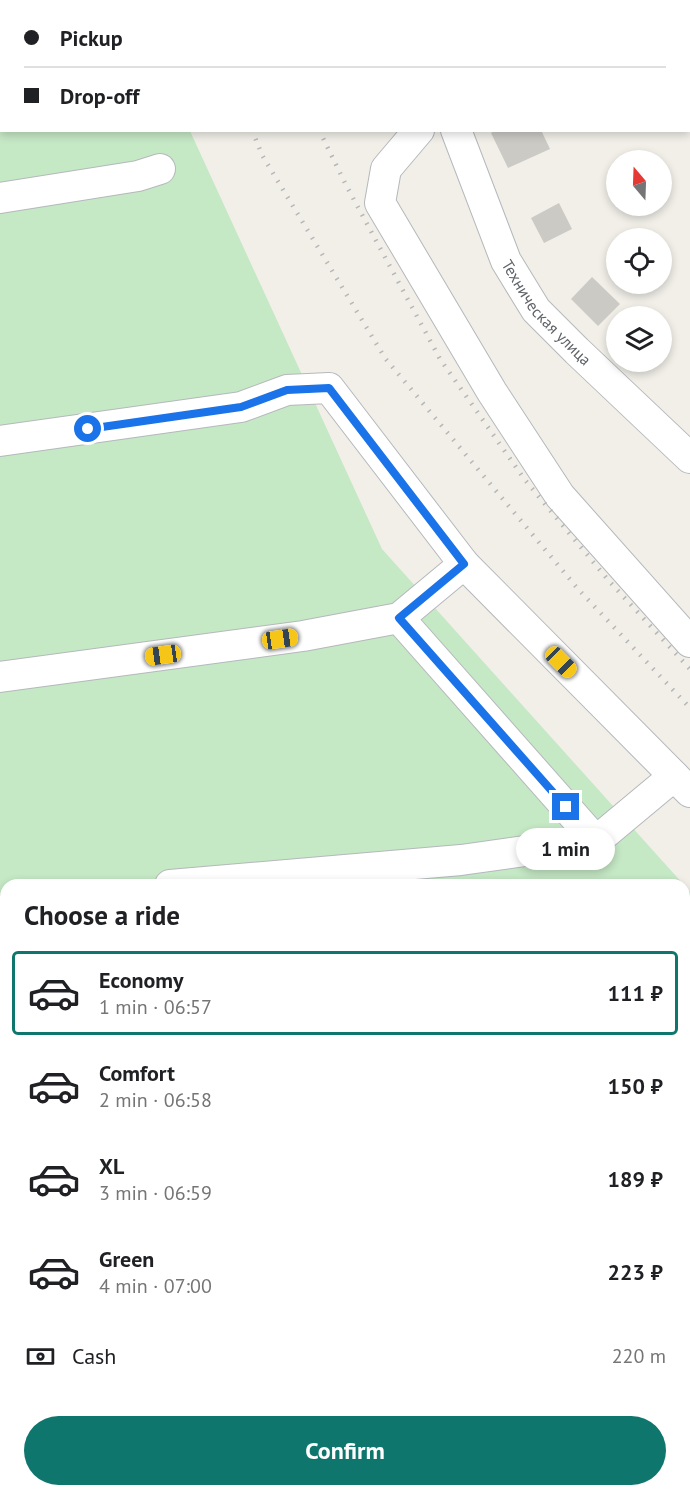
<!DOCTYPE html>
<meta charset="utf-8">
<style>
:root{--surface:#fff;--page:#f2f2f2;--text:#202124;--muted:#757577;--line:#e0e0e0;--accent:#0f766e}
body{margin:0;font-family:"PT Sans",sans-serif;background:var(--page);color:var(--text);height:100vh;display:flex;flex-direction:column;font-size:22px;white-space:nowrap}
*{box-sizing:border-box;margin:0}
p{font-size:20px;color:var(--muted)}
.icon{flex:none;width:33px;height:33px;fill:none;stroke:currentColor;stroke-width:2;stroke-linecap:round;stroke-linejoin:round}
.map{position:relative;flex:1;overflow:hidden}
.drawer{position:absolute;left:0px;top:879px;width:690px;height:618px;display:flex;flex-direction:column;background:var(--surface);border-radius:18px 18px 0 0;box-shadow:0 3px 9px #0003}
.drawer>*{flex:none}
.top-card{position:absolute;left:0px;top:0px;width:690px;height:132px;box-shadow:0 3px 9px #0003;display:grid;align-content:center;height:132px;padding:0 24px;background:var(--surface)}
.needle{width:39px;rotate:341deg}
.buttons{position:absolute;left:606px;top:150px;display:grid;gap:12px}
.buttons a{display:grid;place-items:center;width:66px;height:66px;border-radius:50%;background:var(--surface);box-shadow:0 3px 9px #0003;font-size:30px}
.end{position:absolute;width:27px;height:27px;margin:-14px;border:8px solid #1a73e8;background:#fff;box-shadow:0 0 0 3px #fff}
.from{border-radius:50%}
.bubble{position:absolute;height:42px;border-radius:21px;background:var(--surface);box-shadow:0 3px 9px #0003;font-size:20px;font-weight:600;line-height:42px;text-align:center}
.car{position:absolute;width:18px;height:36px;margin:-18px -9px;border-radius:8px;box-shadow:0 0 4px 2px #0007;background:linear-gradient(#f5c518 24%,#345 0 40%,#f5c518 0 76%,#345 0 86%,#f5c518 0)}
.top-card b{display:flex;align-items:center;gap:21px;height:57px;font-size:22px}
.top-card b+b{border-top:2px solid var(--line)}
.top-card i{width:15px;height:15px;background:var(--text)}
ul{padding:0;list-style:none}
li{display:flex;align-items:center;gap:18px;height:84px;margin:0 12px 9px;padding:0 12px;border:3px solid transparent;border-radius:6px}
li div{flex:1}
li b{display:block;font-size:22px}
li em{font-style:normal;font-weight:600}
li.current{border-color:var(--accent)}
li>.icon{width:54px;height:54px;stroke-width:1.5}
h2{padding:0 24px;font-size:27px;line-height:72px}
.pay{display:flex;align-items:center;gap:15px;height:66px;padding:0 24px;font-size:22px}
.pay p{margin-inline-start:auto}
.button{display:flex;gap:12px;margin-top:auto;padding:12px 24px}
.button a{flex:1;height:69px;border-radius:36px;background:var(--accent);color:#fff;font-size:24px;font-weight:600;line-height:69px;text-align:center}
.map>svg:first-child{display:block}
</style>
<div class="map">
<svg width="690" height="1497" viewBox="0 0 690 1497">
<rect width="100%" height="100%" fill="#f1efe8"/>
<path fill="#c5e8c5" d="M0 0H130V1L2 2V130L190 131 382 549 684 885H6V1202L0 1203Z
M684 885 690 892V1115L684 1116Z"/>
<path fill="#cccac5" d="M496 130H541L550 149 508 168 491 133Z
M559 203 572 229 544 243 531 218Z
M592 277 620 304 598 326 571 299Z
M684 1199H687L690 1222V1232L684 1233Z
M690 1453V1497H665L664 1491H684V1454Z
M596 1491H611L612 1497H573V1494Z"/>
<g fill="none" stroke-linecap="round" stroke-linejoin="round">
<defs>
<g id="minor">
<path d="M410 0 411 2"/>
<path d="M592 2V0"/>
<path d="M688 17H690"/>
<path d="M419 130 386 169 380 203 492 392 560 496 690 642"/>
<path id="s1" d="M456 130 506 261 536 310 577 351 690 458"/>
<path d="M0 198 138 176 160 169"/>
<path d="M0 441 241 407 287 390 329 388 464 564 690 792"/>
<path d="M399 618 596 841"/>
<path d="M0 677 303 636 399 618 464 564"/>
<path d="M170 885 461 860 596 841 674 776"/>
<path d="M0 911 6 910"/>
<path d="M684 1153 690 1152"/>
<path d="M0 1160 6 1159"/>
<path d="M0 1247 6 1246"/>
<path d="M684 1434 690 1433"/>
<path d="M194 1497 239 1491"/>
</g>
</defs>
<use href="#minor" stroke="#b5b8bc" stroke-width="32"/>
<use href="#minor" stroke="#fff" stroke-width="30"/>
<path stroke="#b6b7b8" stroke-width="4.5" stroke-dasharray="1.5 8" stroke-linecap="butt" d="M198 0V2
M262 0V2
M252 130 262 155 385 358 578 589 690 708
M319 130 346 185 440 359 525 480 609 581 690 669"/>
</g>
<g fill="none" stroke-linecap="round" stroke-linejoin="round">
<path stroke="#1a73e8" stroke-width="8" d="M88 429 241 407 287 390 329 388 464 564 399 618 566 807"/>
</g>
<g text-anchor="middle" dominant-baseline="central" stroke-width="6" stroke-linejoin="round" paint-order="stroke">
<g font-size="16" fill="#5f6368" stroke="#fff">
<text stroke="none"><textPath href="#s1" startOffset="206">Техническая улица</textPath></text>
</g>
</g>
</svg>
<div class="buttons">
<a><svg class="needle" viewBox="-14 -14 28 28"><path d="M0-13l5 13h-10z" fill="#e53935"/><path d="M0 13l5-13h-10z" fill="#757577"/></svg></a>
<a><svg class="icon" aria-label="locate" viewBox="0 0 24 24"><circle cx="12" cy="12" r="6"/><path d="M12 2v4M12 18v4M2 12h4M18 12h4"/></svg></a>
<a><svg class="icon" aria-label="layers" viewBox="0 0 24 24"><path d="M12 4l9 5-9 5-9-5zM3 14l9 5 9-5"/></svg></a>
</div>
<i class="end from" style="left:88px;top:429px"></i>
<i class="end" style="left:566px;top:807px"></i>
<div class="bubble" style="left:516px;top:828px;width:99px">1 min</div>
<i class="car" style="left:280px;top:639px;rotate:82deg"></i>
<i class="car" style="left:163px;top:655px;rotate:262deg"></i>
<i class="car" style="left:561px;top:662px;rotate:135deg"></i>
<div class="top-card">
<b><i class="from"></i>Pickup</b>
<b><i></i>Drop-off</b>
</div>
<section class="drawer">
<h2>Choose a ride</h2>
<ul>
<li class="current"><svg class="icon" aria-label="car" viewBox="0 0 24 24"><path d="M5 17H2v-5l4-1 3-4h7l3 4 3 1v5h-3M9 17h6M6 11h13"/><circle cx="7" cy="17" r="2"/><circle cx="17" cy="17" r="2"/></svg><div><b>Economy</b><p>1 min · 06:57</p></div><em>111 ₽</em></li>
<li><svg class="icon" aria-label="car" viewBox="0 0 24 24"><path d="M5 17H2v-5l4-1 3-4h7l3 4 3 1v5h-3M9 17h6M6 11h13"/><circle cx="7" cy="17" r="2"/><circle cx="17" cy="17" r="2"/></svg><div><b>Comfort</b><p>2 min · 06:58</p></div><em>150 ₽</em></li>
<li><svg class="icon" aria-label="car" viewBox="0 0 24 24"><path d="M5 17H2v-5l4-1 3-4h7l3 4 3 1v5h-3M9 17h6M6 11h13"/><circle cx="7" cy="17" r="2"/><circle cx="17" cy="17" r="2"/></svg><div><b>XL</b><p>3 min · 06:59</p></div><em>189 ₽</em></li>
<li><svg class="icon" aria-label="car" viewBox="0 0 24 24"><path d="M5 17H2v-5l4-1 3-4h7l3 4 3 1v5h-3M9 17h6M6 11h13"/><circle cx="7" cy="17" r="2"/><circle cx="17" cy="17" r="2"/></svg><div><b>Green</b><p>4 min · 07:00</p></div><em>223 ₽</em></li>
</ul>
<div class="pay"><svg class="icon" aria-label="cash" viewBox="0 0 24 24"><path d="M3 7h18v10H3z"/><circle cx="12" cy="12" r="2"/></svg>Cash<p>220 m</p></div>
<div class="button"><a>Confirm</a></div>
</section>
</div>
